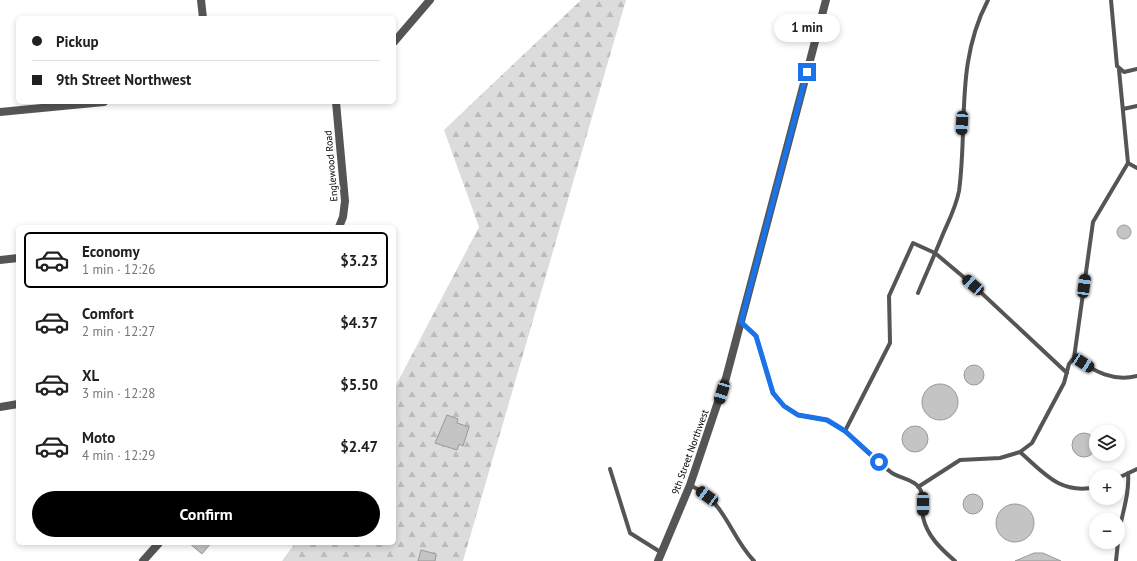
<!DOCTYPE html>
<meta charset="utf-8">
<style>
:root{--surface:#fff;--page:#f2f2f2;--text:#202124;--muted:#757577;--line:#e0e0e0;--accent:#000}
body{margin:0;font-family:"PT Sans",sans-serif;background:var(--page);color:var(--text);height:100vh;display:flex;flex-direction:column;font-size:15px;white-space:nowrap}
*{box-sizing:border-box;margin:0}
p{font-size:13px;color:var(--muted)}
.icon{flex:none;width:22px;height:22px;fill:none;stroke:currentColor;stroke-width:2;stroke-linecap:round;stroke-linejoin:round}
.map{position:relative;flex:1;overflow:hidden}
.drawer{position:absolute;left:16px;top:225px;width:380px;height:320px;display:flex;flex-direction:column;background:var(--surface);border-radius:6px;box-shadow:0 2px 6px #0003}
.drawer>*{flex:none}
.banner{position:absolute;left:16px;top:16px;width:380px;height:88px;border-radius:6px;box-shadow:0 2px 6px #0003;display:grid;align-content:center;height:88px;padding:0 16px;background:var(--surface)}
.tools{position:absolute;left:1089px;top:425px;display:grid;gap:8px}
.tools a{display:grid;place-items:center;width:36px;height:36px;border-radius:50%;background:var(--surface);box-shadow:0 2px 6px #0003;font-size:20px}
.end{position:absolute;width:18px;height:18px;margin:-9px;border:5px solid #1a73e8;background:#fff;box-shadow:0 0 0 2px #fff}
.from{border-radius:50%}
.bubble{position:absolute;height:28px;border-radius:14px;background:var(--surface);box-shadow:0 2px 6px #0003;font-size:13px;font-weight:600;line-height:28px;text-align:center}
.car{position:absolute;width:12px;height:24px;margin:-12px -6px;border-radius:5px;box-shadow:0 0 3px 1px #0007;background:linear-gradient(#222 24%,#8ab4d8 0 40%,#222 0 76%,#8ab4d8 0 86%,#222 0)}
.banner b{display:flex;align-items:center;gap:14px;height:38px;font-size:15px}
.banner b+b{border-top:1px solid var(--line)}
.banner i{width:10px;height:10px;background:var(--text)}
ul{padding:7px 0 0;list-style:none}
li{display:flex;align-items:center;gap:12px;height:56px;margin:0 8px 6px;padding:0 8px;border:2px solid transparent;border-radius:6px}
li div{flex:1}
li b{display:block;font-size:15px}
li em{font-style:normal;font-weight:600}
li.active{border-color:var(--accent)}
li>.icon{width:36px;height:36px;stroke-width:1.5}
.cta{display:flex;gap:8px;margin-top:auto;padding:8px 16px}
.cta a{flex:1;height:46px;border-radius:24px;background:var(--accent);color:#fff;font-size:16px;font-weight:600;line-height:46px;text-align:center}
.map>svg:first-child{display:block}
</style>
<div class="map">
<svg width="1137" height="561" viewBox="0 0 1137 561">
<defs>
<pattern id="forest-firs" width="22" height="20" patternUnits="userSpaceOnUse"><rect width="22" height="20" fill="#dcdcdc"/><path d="M5 1l3.5 6h-7zM16 11l3.5 6h-7z" fill="#bbb"/></pattern>
</defs>
<rect width="100%" height="100%" fill="#fff"/>
<path fill="url(#forest-firs)" d="M581 0H626L463 561H282L295 543H394V389L479 227 444 130Z"/>
<path fill="#c4c4c4" stroke="#999" d="M1117 232a7 7 0 1 1 14 0a7 7 0 1 1-14 0Z
M964 375a10 10 0 1 1 20 0a10 10 0 1 1-20 0Z
M922 402a18 18 0 1 1 36 0a18 18 0 1 1-36 0Z
M447 415 458 419 457 423 469 427 463 446 459 444 457 450 435 443Z
M902 439a13 13 0 1 1 26 0a13 13 0 1 1-26 0Z
M1072 445a12 12 0 1 1 24 0a12 12 0 1 1-24 0Z
M963 504a10 10 0 1 1 20 0a10 10 0 1 1-20 0Z
M996 523a19 19 0 1 1 38 0a19 19 0 1 1-38 0Z
M189 543H211L202 554Z
M421 550 436 554 435 561H418Z
M1034 553H1043L1061 561H1015Z"/>
<g fill="none" stroke-linecap="round" stroke-linejoin="round">
<path stroke="#555" stroke-width="4" d="M1111 0 1117 66 1124 72 1137 69
M1123 109 1137 106
M1128 163 1137 168
M918 293C926 274 935 254 943 234 949 220 956 207 959 191 968 125 955 63 988 0
M741 322 756 336 773 393 784 406 798 415 827 420 845 431
M1074 358C1095 371 1112 382 1137 376
M1020 452C1044 473 1060 495 1096 487
M610 469 630 533 662 553
M1118 478 1137 469
M690 485C727 503 729 535 754 561
M918 487 960 460 1000 458 1020 452 1032 443 1064 383 1069 364 1074 358 1093 222 1128 163 1119 70
M1118 540C1120 518 1130 496 1128 473
M955 561C941 549 927 536 923 517 922 507 925 496 919 487 912 479 900 478 892 473 875 460 860 445 845 431L890 343 889 296 913 243 935 253 973 285 1067 373
M1116 561 1118 542"/>
<path stroke="#555" stroke-width="8" d="M201 0 203 18
M394 42 430 0
M336 102 345 201 343 217 339 227
M0 112 104 102
M0 260 18 258
M0 407 18 404
M143 561 159 543"/>
<path stroke="#555" stroke-width="8" d="M658 561 690 485 726 378 826 0"/>
</g>
<g fill="none" stroke-linecap="round" stroke-linejoin="round">
<path stroke="#1a73e8" stroke-width="5" d="M807 72 741 322 756 336 773 393 784 406 798 415 827 420 845 431 879 462"/>
</g>
<g text-anchor="middle" dominant-baseline="central" stroke-width="3.5" stroke-linejoin="round" paint-order="stroke">
<g font-size="10" fill="#000" stroke="#fff">
<text transform="translate(331 166) rotate(-95)">Englewood Road</text>
<text transform="translate(690 452) rotate(-70)">9th Street Northwest</text>
</g>
</g>
</svg>
<div class="tools">
<a><svg class="icon" aria-label="layers" viewBox="0 0 24 24"><path d="M12 4l9 5-9 5-9-5zM3 14l9 5 9-5"/></svg></a>
<a>+</a>
<a>−</a>
</div>
<i class="end from" style="left:879px;top:462px"></i>
<i class="end" style="left:807px;top:72px"></i>
<div class="bubble" style="left:774px;top:14px;width:66px">1 min</div>
<i class="car" style="left:962px;top:123px;rotate:183deg"></i>
<i class="car" style="left:973px;top:285px;rotate:311deg"></i>
<i class="car" style="left:1084px;top:286px;rotate:8deg"></i>
<i class="car" style="left:1083px;top:363px;rotate:123deg"></i>
<i class="car" style="left:722px;top:392px;rotate:197deg"></i>
<i class="car" style="left:707px;top:496px;rotate:306deg"></i>
<i class="car" style="left:923px;top:504px;rotate:180deg"></i>
<div class="banner">
<b><i class="from"></i>Pickup</b>
<b><i></i>9th Street Northwest</b>
</div>
<section class="drawer">
<ul>
<li class="active"><svg class="icon" aria-label="car" viewBox="0 0 24 24"><path d="M5 17H2v-5l4-1 3-4h7l3 4 3 1v5h-3M9 17h6M6 11h13"/><circle cx="7" cy="17" r="2"/><circle cx="17" cy="17" r="2"/></svg><div><b>Economy</b><p>1 min · 12:26</p></div><em>$3.23</em></li>
<li><svg class="icon" aria-label="car" viewBox="0 0 24 24"><path d="M5 17H2v-5l4-1 3-4h7l3 4 3 1v5h-3M9 17h6M6 11h13"/><circle cx="7" cy="17" r="2"/><circle cx="17" cy="17" r="2"/></svg><div><b>Comfort</b><p>2 min · 12:27</p></div><em>$4.37</em></li>
<li><svg class="icon" aria-label="car" viewBox="0 0 24 24"><path d="M5 17H2v-5l4-1 3-4h7l3 4 3 1v5h-3M9 17h6M6 11h13"/><circle cx="7" cy="17" r="2"/><circle cx="17" cy="17" r="2"/></svg><div><b>XL</b><p>3 min · 12:28</p></div><em>$5.50</em></li>
<li><svg class="icon" aria-label="car" viewBox="0 0 24 24"><path d="M5 17H2v-5l4-1 3-4h7l3 4 3 1v5h-3M9 17h6M6 11h13"/><circle cx="7" cy="17" r="2"/><circle cx="17" cy="17" r="2"/></svg><div><b>Moto</b><p>4 min · 12:29</p></div><em>$2.47</em></li>
</ul>
<div class="cta"><a>Confirm</a></div>
</section>
</div>
